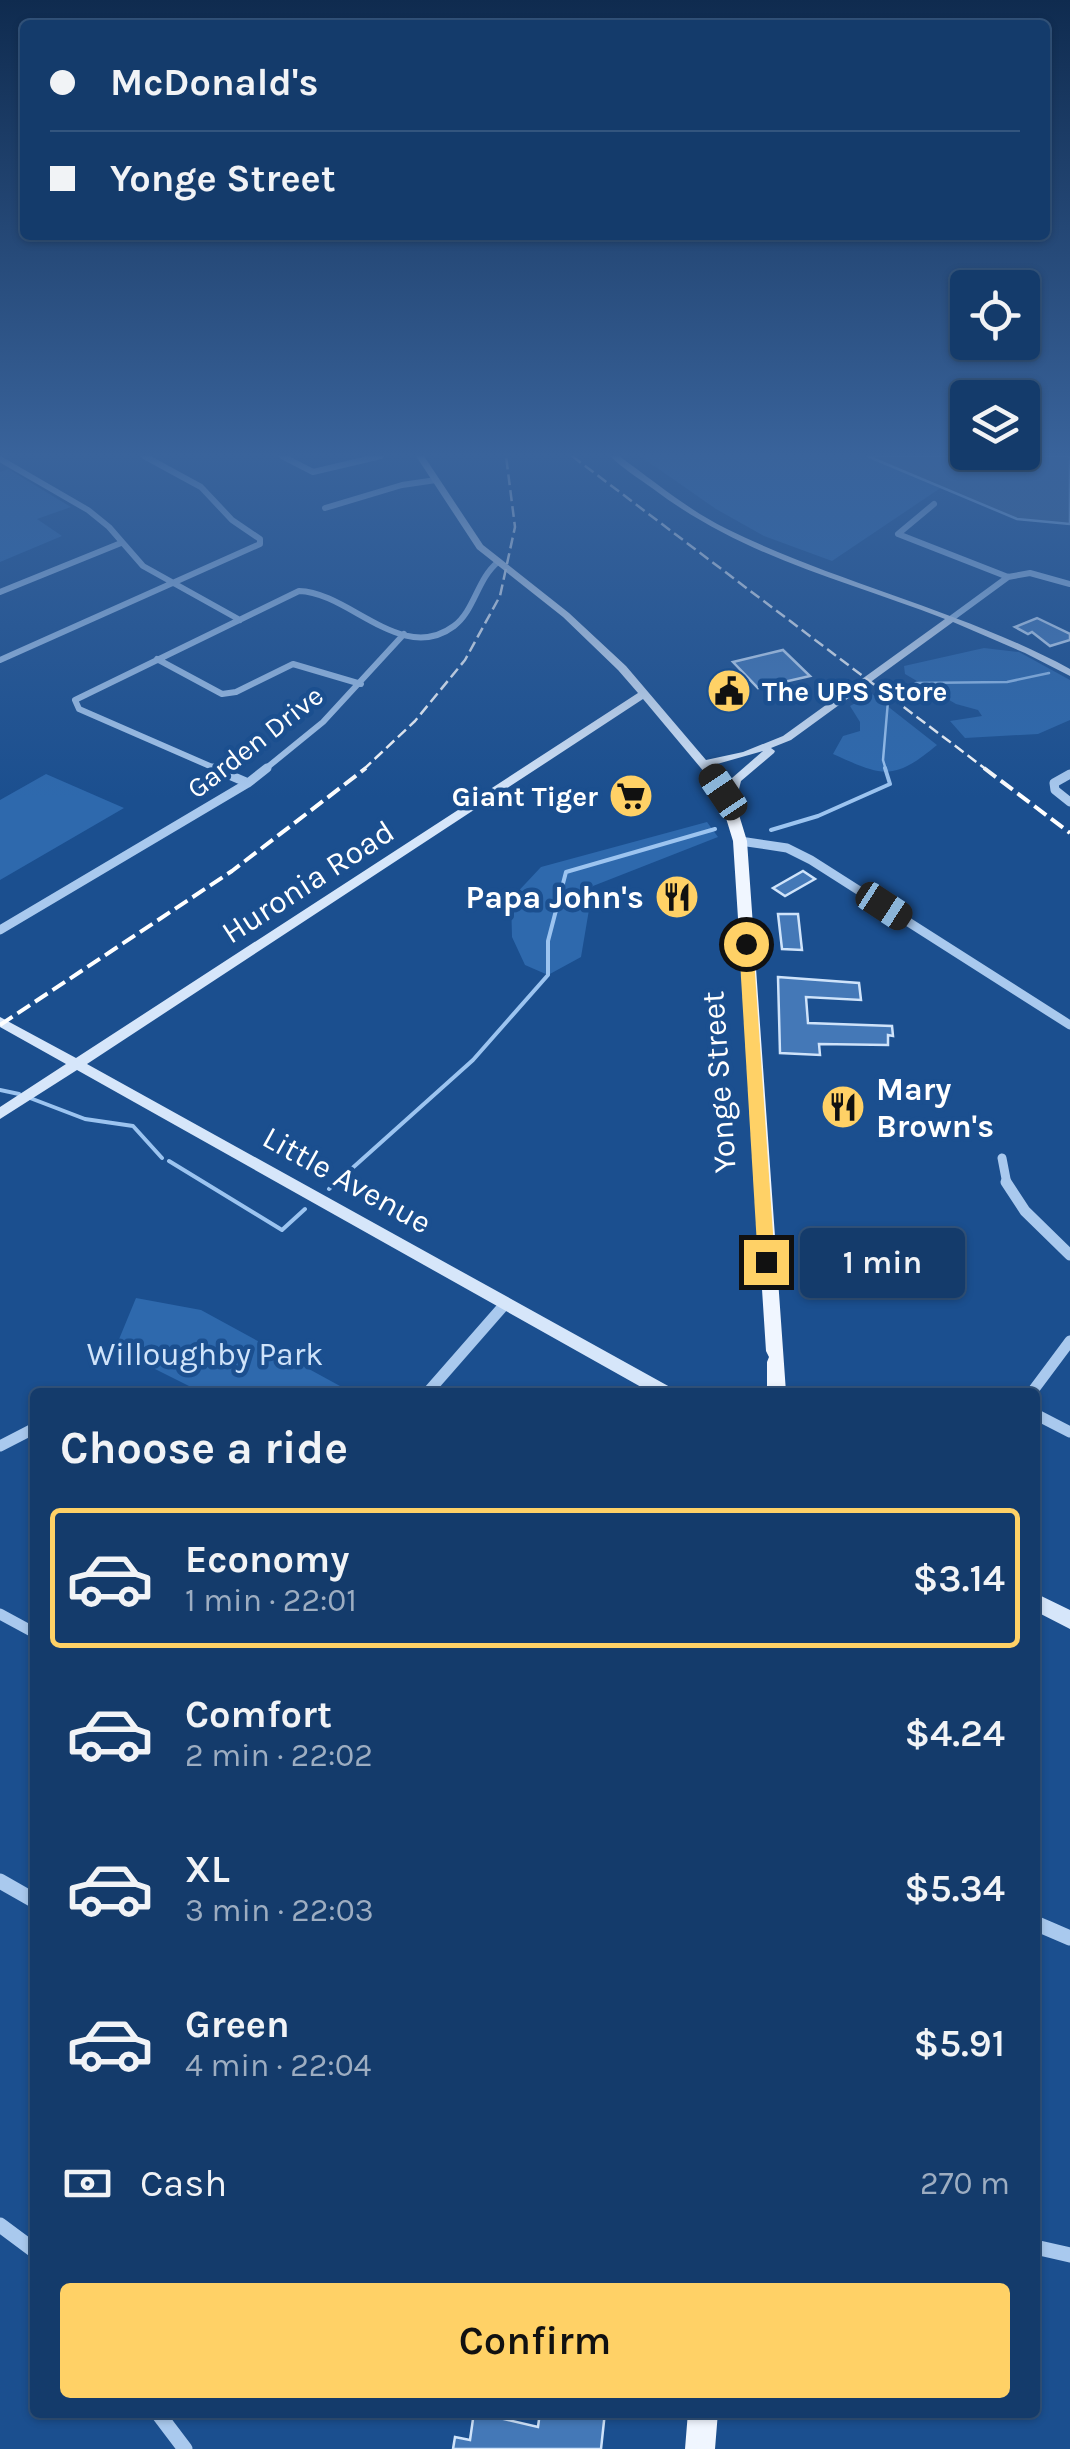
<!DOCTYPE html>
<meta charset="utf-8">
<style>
:root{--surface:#143b6b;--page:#214673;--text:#f1f3f6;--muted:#9dadc1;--line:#33557e;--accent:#ffd166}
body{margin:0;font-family:Karla,sans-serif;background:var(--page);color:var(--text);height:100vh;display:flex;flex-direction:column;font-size:38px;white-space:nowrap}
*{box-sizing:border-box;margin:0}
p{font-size:32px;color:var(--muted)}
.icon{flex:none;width:55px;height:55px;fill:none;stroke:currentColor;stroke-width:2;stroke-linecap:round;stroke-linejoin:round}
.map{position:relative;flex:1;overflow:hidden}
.sheet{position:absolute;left:30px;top:1388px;width:1010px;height:1030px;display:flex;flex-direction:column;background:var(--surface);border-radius:10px;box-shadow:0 2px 8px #0004,0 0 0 2px var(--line)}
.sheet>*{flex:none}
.banner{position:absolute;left:20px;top:20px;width:1030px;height:220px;border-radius:10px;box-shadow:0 2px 8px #0004,0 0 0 2px var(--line);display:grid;align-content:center;height:220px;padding:0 30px;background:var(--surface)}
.controls{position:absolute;left:950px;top:270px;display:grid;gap:20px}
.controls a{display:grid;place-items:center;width:90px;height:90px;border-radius:10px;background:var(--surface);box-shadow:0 2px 8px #0004,0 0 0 2px var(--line);font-size:50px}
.end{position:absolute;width:45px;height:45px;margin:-22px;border:12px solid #ffd166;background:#111;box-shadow:0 0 0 5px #111}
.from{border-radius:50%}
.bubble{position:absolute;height:70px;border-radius:10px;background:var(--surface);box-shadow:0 2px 8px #0004,0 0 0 2px var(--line);font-size:32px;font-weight:600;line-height:70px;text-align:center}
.car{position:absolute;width:30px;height:60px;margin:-30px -15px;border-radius:12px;box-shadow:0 0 8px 2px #0007;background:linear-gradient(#222 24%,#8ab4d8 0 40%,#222 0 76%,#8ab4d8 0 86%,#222 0)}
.banner b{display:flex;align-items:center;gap:35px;height:95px;font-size:38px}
.banner b+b{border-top:2px solid var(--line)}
.banner i{width:25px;height:25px;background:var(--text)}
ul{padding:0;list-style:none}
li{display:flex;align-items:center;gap:30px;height:140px;margin:0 20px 15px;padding:0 10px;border:5px solid transparent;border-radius:10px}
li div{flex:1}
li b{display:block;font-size:38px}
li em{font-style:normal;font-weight:600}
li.selected{border-color:var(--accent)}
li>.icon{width:90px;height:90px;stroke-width:1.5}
h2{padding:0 30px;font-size:45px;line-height:120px}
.pay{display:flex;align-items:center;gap:25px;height:110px;padding:0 30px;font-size:38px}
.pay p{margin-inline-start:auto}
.primary-button{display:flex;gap:20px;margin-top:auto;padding:20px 30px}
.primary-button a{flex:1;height:115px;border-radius:10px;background:var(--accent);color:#111;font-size:40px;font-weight:600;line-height:115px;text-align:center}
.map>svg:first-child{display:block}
</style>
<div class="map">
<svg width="1070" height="2449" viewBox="0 0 1070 2449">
<rect width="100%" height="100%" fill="#1b4f8f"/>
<path fill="#2e69ad" d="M640 456H867L942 487 832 561 764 536 716 509Z
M8 469 71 507 37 519 62 536 0 562V472Z
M984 648 1019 652 1070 680V720L1038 734 965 738 950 721 982 716 978 710 956 704 905 674 904 666Z
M872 694 937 745C893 782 882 776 833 754L843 736 860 731V722L850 706Z
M46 774 124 808 0 880V800Z
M707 822 718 837 593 886 581 957 548 975 525 965 512 937 511 899 541 867Z
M136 1298 201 1310 351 1392H201L115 1349Z"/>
<path fill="#3c6290" stroke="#9cc4f0" stroke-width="2.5" d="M867 456H1070V524L1017 519Z"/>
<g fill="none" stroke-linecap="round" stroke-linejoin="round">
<path stroke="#9cc4f0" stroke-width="2.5" d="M893 695 916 683 1007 682 1049 673
M886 770 883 760 888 701"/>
<path stroke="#9cc4f0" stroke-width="4" d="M771 830 818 816 890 784 885 768
M0 1090 19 1094
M30 1098 85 1119 133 1126 162 1158
M169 1161 282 1230 305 1209
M329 1189 473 1060 548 975V941L566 872 715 829"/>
</g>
<path fill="#4478b7" stroke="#cfe3fa" stroke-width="2.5" d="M1037 618 1070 634V640L1050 646 1032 632 1028 634 1015 627Z
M783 650 810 676 758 688 733 662Z
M803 871 815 879 785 896 773 888Z
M778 914H798L802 950 782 949Z
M778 977 859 983 861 1000 806 997 808 1023 892 1026 893 1036 888 1035V1045L819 1044 820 1055 780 1053Z
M826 1099 856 1100 859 1116 829 1115Z
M474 2412 538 2427 540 2412H605L601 2449H453L455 2437 470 2440Z"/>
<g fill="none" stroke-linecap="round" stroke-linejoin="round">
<path stroke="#a9c9ee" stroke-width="6" d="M282 456 313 472 381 456
M0 459 88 510 109 527 143 566 240 620
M934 504 898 534 1008 577 1030 573 1070 584
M325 508 402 485 436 480
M0 592 121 543
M952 618 1008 577
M157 659 222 694 236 692 293 664 361 684
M0 660 260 544V539L232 520 201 487 144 456
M219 770 79 709 75 700 299 591C349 592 402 665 454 626 475 610 477 579 498 562
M264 770 323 722 404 634"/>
<path stroke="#a9c9ee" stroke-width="9" d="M213 768 248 783
M1070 774 1054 783 1055 790 1070 802
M740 841 787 848 811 860 1070 1025
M0 930 248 783 267 768
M1002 1158 1007 1184"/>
<path stroke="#a9c9ee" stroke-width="11" d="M1006 1182 1025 1211 1070 1255
M428 1392 506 1303
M1032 1392 1070 1341
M1035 1414 1070 1432
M0 1446 35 1428
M0 1614 35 1633"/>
<path stroke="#a9c9ee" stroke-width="15" d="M0 1881 35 1901
M1035 1923 1070 1938
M0 2225 35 2251
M1035 2247 1070 2255
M157 2412 185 2449"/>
<path fill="#d6e6fa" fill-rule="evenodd" d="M416 456H424L483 545 569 613 626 666 706 760 743 752 783 736 945 619C841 579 743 557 652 488 638 478 621 467 610 456H619C654 481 688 510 727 529 839 584 961 610 1070 669V676L1025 653 953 622 791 740 771 748 775 751 774 753 741 781 735 805 729 808 723 805 705 773 643 699 87 1064 670 1387 672 1392H650L77 1070 0 1119V1107L66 1064 0 1027V1017L76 1058 638 693 618 670 563 617 477 549ZM763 751 732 778 727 792 710 766Z
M1035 1593 1070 1610V1629L1035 1611Z"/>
<path fill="#f0f6ff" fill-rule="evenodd" d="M729 801 736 805 747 841 786 1392H767V1362L769 1357 766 1351 733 841 722 805Z
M688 2412H718L715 2449H685Z"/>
<path stroke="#fff" stroke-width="2.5" stroke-dasharray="11 5" stroke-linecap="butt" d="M572 456 987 770
M363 770 415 721 465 660 500 596 515 527 506 456"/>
<path stroke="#fff" stroke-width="4" stroke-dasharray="15 6" stroke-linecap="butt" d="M984 768 1070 833
M0 1025 232 871 366 768"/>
</g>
<linearGradient id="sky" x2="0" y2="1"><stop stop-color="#0f2b4f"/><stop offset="0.57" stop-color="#39639b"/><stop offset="1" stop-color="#39639b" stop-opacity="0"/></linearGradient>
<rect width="1070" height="798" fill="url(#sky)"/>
<path fill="#ffd166" d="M746 940 753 944 775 1262 766 1269 758 1262 739 944Z"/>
<defs>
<symbol id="civic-disc" viewBox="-11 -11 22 22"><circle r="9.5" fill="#ffd166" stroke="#1b4f8f"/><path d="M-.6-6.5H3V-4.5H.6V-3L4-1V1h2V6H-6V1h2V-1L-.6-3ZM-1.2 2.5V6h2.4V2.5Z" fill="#111"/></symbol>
<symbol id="supermarket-disc" viewBox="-11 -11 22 22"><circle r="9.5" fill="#ffd166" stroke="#1b4f8f"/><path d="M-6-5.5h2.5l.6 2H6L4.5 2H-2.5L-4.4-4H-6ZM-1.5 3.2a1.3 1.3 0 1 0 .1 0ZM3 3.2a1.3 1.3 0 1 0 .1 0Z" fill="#111"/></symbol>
<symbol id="restaurant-disc" viewBox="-11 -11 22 22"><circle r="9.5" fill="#ffd166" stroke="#1b4f8f"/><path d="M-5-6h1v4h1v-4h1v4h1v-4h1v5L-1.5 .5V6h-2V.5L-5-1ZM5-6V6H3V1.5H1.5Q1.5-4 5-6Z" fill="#111"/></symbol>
</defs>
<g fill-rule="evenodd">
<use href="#civic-disc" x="704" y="666" width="50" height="50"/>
<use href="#supermarket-disc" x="606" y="771" width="50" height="50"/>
<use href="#restaurant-disc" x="652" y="872" width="50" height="50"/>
<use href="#restaurant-disc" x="818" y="1082" width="50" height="50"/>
</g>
<g text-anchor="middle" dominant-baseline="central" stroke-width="9" stroke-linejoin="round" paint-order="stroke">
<g font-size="28" font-weight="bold" fill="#fff" stroke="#1b4f8f" text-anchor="start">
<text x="762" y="691">The UPS Store</text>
<text x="598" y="796" text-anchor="end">Giant Tiger</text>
</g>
<g font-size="28" fill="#fff" stroke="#1b4f8f">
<text transform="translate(255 742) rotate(-38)">Garden Drive</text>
</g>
<g font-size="32" fill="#fff" stroke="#1b4f8f">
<text transform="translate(308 882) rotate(-33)">Huronia Road</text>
<text transform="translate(719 1082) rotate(-94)">Yonge Street</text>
<text transform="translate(347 1180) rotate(29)">Little Avenue</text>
</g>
<g font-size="32" font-weight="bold" fill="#fff" stroke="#1b4f8f" text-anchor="end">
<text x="644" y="897">Papa John's</text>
<text x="876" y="1089" text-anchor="start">Mary<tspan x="876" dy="37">Brown's</tspan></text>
</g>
<g font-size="32" fill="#cfe3fa" stroke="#1b4f8f">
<text x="205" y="1354">Willoughby Park</text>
</g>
</g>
</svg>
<div class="controls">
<a><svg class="icon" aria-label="locate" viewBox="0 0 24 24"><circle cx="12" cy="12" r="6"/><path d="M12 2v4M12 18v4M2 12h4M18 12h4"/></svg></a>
<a><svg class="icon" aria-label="layers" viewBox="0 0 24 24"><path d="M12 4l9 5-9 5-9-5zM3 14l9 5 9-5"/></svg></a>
</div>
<i class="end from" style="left:746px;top:944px"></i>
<i class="end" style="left:766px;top:1262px"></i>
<div class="bubble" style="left:800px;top:1228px;width:165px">1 min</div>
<i class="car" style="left:723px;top:792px;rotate:326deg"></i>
<i class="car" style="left:884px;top:906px;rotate:123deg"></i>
<div class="banner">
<b><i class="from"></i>McDonald's</b>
<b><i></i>Yonge Street</b>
</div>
<section class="sheet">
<h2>Choose a ride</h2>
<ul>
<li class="selected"><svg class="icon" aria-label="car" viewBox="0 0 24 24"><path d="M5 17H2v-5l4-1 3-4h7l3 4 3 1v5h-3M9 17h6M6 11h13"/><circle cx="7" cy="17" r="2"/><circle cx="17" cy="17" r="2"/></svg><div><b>Economy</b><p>1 min · 22:01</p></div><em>$3.14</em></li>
<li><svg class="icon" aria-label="car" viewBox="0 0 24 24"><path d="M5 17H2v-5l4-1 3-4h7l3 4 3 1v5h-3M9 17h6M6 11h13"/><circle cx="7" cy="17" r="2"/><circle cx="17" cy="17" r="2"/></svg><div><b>Comfort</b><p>2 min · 22:02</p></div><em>$4.24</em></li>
<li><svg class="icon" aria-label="car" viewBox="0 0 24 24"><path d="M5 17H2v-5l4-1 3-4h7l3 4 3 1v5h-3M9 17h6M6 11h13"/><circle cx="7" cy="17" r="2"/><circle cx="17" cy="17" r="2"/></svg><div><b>XL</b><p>3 min · 22:03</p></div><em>$5.34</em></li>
<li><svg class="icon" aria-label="car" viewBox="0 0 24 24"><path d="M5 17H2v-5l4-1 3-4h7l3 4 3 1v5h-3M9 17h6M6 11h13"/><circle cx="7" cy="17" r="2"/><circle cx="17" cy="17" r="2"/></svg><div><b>Green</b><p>4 min · 22:04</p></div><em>$5.91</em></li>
</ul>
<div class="pay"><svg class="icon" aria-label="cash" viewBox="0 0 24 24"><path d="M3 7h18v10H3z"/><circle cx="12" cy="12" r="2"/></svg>Cash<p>270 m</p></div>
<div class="primary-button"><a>Confirm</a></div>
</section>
</div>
